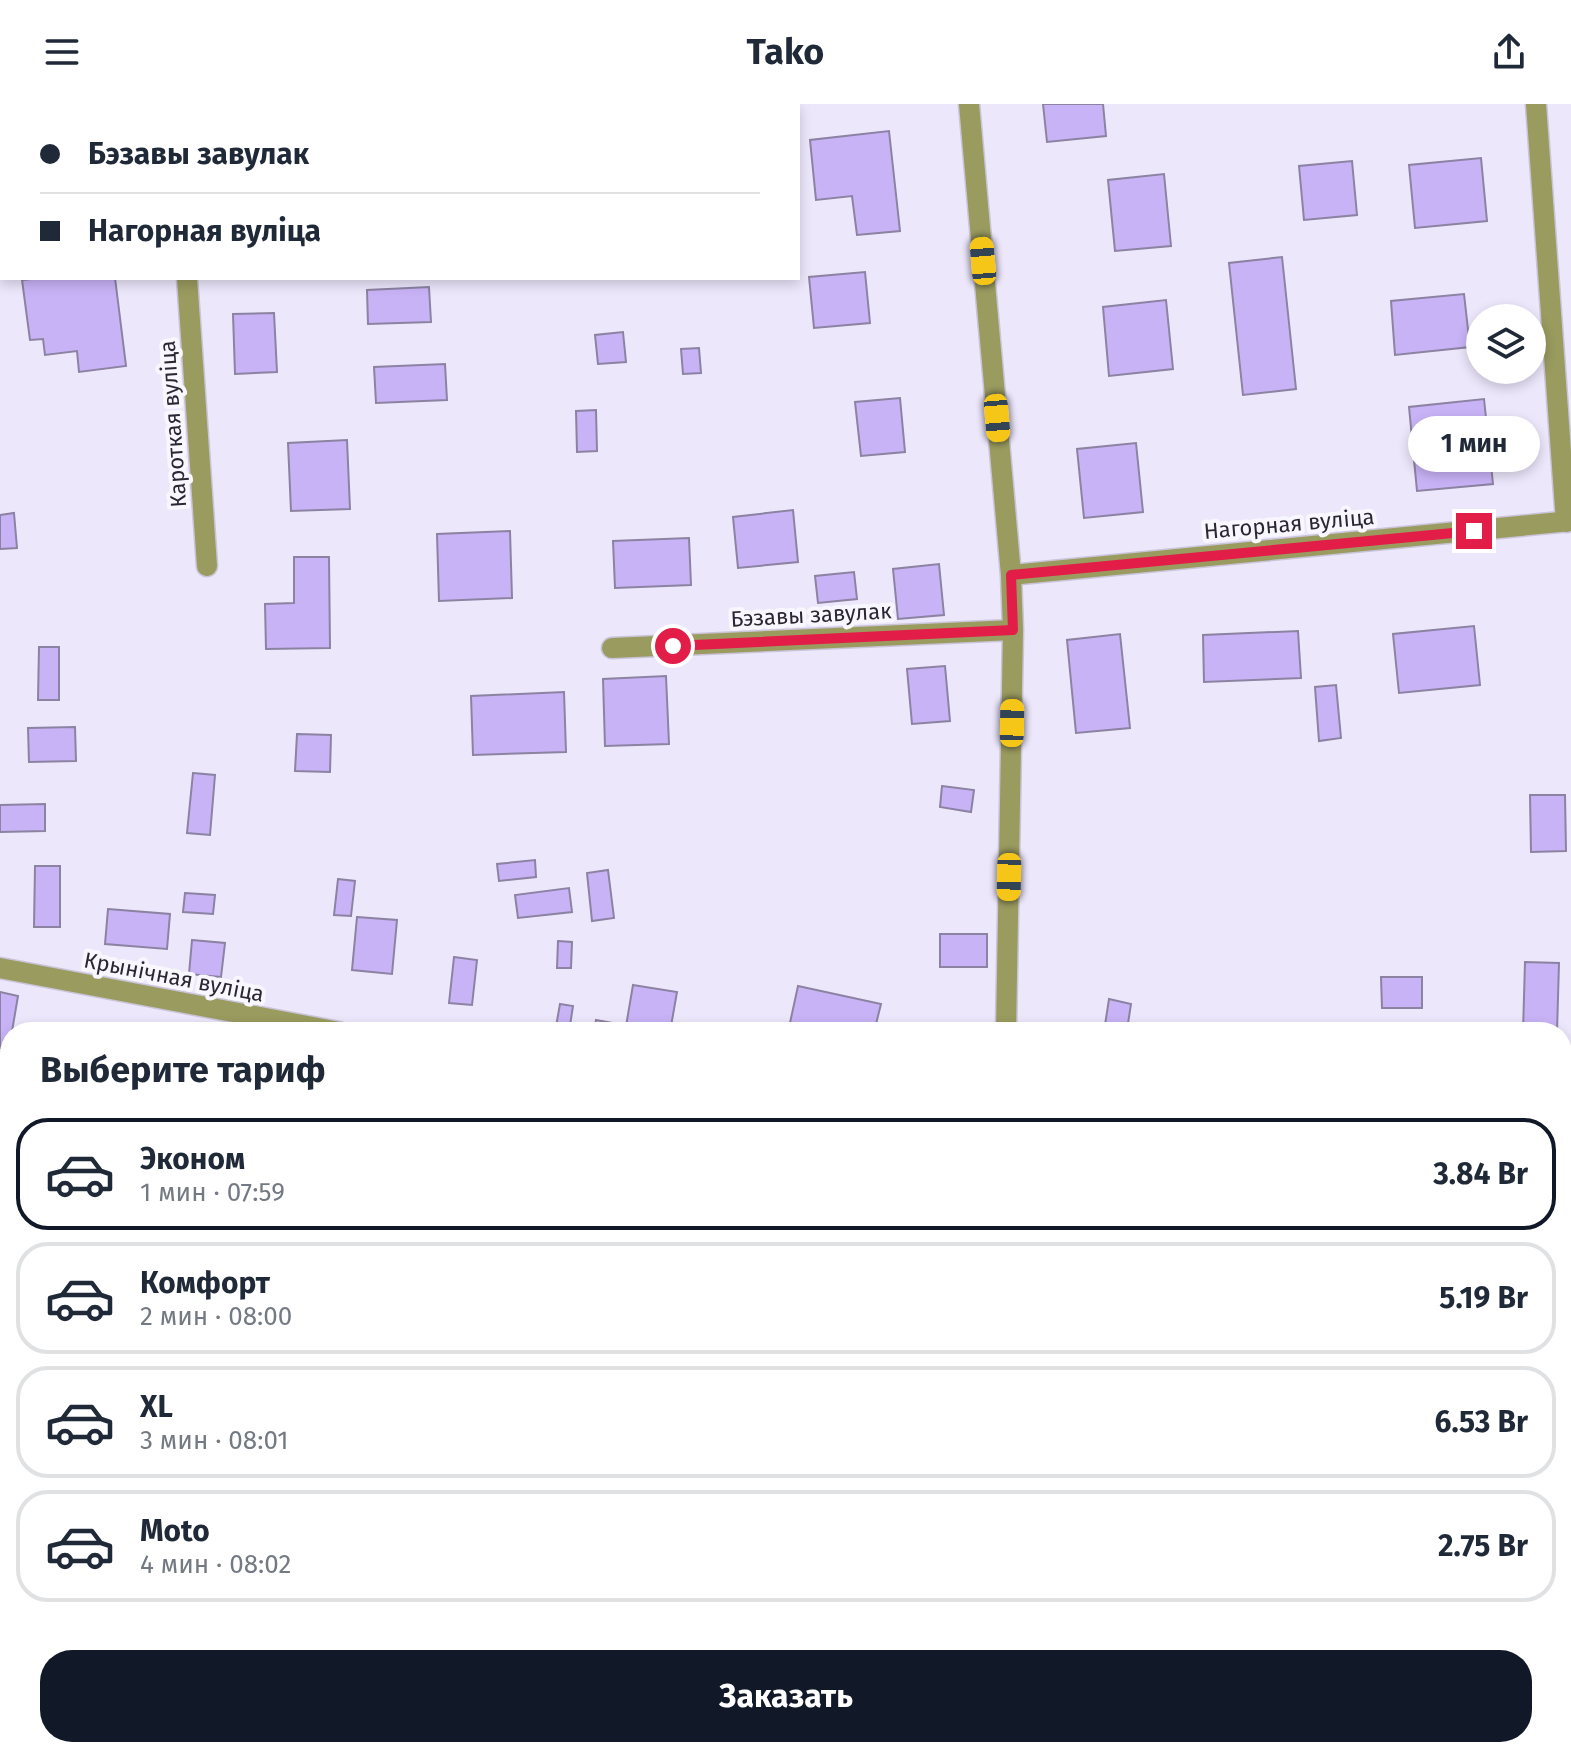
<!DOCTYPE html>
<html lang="ru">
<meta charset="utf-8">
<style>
:root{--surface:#fff;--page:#f6f6f7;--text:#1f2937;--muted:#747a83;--line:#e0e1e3;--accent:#111827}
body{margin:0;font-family:"Fira Sans",sans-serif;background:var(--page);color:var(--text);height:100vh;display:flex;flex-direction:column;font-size:30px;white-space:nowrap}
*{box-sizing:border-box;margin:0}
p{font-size:26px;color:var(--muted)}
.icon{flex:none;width:44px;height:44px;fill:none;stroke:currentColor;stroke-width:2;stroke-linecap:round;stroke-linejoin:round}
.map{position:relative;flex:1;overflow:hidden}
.side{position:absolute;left:0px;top:918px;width:1572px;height:736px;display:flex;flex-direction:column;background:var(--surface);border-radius:32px 32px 0 0;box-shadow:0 4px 12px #0003}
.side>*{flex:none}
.top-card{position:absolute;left:0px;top:0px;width:800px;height:176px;box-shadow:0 4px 12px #0003;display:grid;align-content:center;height:176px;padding:0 40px;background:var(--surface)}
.fabs{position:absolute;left:1466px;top:200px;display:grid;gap:16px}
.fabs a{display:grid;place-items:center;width:80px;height:80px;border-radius:50%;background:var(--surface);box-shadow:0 4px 12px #0003;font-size:40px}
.end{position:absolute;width:36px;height:36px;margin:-18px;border:10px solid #e11d48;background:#fff;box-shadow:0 0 0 4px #fff}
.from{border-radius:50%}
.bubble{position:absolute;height:56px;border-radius:28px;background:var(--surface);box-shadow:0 4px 12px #0003;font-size:26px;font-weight:700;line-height:56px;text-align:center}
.car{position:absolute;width:24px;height:48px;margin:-24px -12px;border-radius:10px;box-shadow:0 0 6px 2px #0007;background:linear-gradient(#f5c518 24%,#345 0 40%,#f5c518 0 76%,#345 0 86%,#f5c518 0)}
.top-card b{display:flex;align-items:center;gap:28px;height:76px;font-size:30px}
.top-card b+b{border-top:2px solid var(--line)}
.top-card i{width:20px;height:20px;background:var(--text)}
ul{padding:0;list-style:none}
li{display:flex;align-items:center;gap:24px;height:112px;margin:0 16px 12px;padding:0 24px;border:4px solid var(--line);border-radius:32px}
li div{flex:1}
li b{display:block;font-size:30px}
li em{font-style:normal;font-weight:700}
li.active{border-color:var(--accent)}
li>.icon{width:72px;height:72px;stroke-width:1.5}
h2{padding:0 40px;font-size:36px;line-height:96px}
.cta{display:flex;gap:16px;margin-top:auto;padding:16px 40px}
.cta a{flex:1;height:92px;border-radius:32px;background:var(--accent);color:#fff;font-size:32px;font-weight:700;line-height:92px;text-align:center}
header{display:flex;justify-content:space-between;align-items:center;height:104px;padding:0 40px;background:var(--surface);font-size:36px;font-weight:700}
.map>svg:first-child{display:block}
</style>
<header><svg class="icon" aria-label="menu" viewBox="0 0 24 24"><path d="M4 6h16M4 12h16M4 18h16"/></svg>Tako<svg class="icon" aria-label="share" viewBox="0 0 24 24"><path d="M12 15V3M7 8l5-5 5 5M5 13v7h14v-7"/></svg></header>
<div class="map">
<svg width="1571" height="1654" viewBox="0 0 1571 1654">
<rect width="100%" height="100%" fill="#ede7fc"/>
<path fill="#c0c288" d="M0 1347 10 1349V1644H630L631 1654H0Z
M1562 1564H1571V1654H1011L1010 1644H1562Z"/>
<path fill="#c9b3f7" stroke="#8c82a2" stroke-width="2" d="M1043 0H1103L1106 32 1047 38Z
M889 27 900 127 857 131 852 92 816 96 810 36Z
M1481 54 1487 117 1415 124 1409 61Z
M1352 57 1357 111 1304 116 1299 62Z
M1164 70 1171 142 1115 147 1108 76Z
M1282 153 1296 285 1243 291 1229 159Z
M865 168 870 219 814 224 809 173Z
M41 174H115L126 262 79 268 77 247 45 251 43 235 30 236 22 176Z
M429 183 431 218 368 220 367 186Z
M1464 190 1470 243 1395 251 1391 197Z
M1166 196 1173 265 1109 272 1103 203Z
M274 209 277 268 235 270 233 210Z
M623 228 626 258 598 260 595 231Z
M699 244 701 269 683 270 681 245Z
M445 260 447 296 376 299 374 263Z
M900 294 905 348 861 352 855 298Z
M1484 295 1493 380 1417 387 1409 303Z
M596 306 597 347 577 348 576 307Z
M347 336 350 405 291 407 288 339Z
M1136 339 1143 408 1084 414 1077 345Z
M793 406 798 458 738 464 733 413Z
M14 409 17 444 0 445V411Z
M510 427 512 494 439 497 437 430Z
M689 434 691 481 615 484 613 437Z
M294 453H329L330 544 266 545 265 500 294 499Z
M939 460 944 511 898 515 893 465Z
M854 468 857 495 818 499 815 472Z
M1474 522 1480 581 1399 589 1393 530Z
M1298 527 1301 574 1204 578 1203 531Z
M1120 530 1130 624 1076 629 1067 536Z
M39 543H59V596H38Z
M945 562 950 617 912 620 907 565Z
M666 572 669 640 605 642 603 575Z
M1336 581 1341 634 1319 637 1315 583Z
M564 588 566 648 473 651 471 592Z
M75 623 76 657 29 658 28 624Z
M297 630 331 631 330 668 295 667Z
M193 669 215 671 210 731 187 729Z
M942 682 974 686 971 708 940 703Z
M1530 691H1565L1566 747 1531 748Z
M45 700V727L0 728V701Z
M535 756 536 773 499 777 497 760Z
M35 762H60V823H34Z
M608 766 614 814 592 817 587 769Z
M338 775 355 777 351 812 334 811Z
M569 784 572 808 518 814 515 791Z
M185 789 215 791 213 810 183 808Z
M108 805 170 810 167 845 105 840Z
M357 813 397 816 392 870 352 866Z
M940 830H987V863H940Z
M192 836 225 839 221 873 189 870Z
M558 837 572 838 571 864H557Z
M454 853 477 856 472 901 449 899Z
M1525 858 1559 859 1557 928H1523Z
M1381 873H1422V904H1382Z
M633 881 677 888 670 928H625Z
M798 882 881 900 874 928H788Z
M0 888 18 892 9 945 0 944Z
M1109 895 1131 900 1127 926 1105 921Z
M560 900 573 902 569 928H555Z
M596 916 613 919 612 928H594Z
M8 1076H10V1126H5Z
M1562 1227 1571 1228V1280H1562Z
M682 1644H726L725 1651 682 1646Z"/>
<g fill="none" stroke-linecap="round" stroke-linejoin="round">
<defs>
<path id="lane" d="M0 1282 10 1283"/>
<path id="street" d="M969 0 1011 471 1013 526 1006 928
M1536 0 1566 418
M297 2 307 0
M0 59H2
M187 174 207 462
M1011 471 1571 417
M612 544 1013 526
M0 864 339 928
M1562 1144H1571
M951 1644 952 1654"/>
</defs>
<use href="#lane" stroke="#cac4d8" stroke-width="17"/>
<use href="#street" stroke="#cac4d8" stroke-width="23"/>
<path stroke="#8a8596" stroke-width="5" stroke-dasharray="4 6" stroke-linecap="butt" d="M1562 1537H1571"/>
<use href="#lane" stroke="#9a9b5f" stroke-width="14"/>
<use href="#street" stroke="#9a9b5f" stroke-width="20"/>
</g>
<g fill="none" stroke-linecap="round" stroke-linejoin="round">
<path stroke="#e11d48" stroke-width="10" d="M673 542 1013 526 1011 471 1474 427"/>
</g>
<g text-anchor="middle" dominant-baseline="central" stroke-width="8" stroke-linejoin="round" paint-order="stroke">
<g font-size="22" fill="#2a2633" stroke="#f9f7fe">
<text transform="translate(173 320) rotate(-94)">Кароткая вуліца</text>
<text transform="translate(1289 420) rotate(-5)">Нагорная вуліца</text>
<text transform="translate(811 511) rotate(-3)">Бэзавы завулак</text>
<text transform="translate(174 873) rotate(11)">Крынічная вуліца</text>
</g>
</g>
</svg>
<div class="fabs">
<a><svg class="icon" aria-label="layers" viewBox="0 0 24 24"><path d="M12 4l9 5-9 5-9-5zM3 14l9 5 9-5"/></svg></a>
</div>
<i class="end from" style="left:673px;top:542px"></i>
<i class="end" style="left:1474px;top:427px"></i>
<div class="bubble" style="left:1408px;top:312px;width:132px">1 мин</div>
<i class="car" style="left:983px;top:157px;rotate:355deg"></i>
<i class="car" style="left:997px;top:314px;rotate:175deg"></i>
<i class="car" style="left:1012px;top:619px;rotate:1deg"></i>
<i class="car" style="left:1009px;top:773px;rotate:181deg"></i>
<div class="top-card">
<b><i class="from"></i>Бэзавы завулак</b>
<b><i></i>Нагорная вуліца</b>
</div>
<section class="side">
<h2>Выберите тариф</h2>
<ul>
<li class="active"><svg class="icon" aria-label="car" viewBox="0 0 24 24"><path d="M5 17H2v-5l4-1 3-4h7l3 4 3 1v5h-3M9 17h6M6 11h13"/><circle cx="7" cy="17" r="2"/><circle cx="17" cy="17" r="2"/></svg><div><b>Эконом</b><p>1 мин · 07:59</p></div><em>3.84 Br</em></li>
<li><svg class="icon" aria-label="car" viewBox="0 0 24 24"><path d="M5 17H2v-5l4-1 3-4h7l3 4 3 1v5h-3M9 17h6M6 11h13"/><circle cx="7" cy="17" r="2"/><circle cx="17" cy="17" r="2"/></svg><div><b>Комфорт</b><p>2 мин · 08:00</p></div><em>5.19 Br</em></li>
<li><svg class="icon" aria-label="car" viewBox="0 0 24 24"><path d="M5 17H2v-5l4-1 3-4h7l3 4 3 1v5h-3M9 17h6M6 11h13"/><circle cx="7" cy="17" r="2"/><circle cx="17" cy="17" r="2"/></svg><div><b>XL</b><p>3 мин · 08:01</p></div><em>6.53 Br</em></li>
<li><svg class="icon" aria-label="car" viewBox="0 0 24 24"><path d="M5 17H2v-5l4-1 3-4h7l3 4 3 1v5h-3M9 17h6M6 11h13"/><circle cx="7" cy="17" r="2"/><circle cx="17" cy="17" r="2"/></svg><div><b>Moto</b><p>4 мин · 08:02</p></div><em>2.75 Br</em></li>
</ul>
<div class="cta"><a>Заказать</a></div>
</section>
</div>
